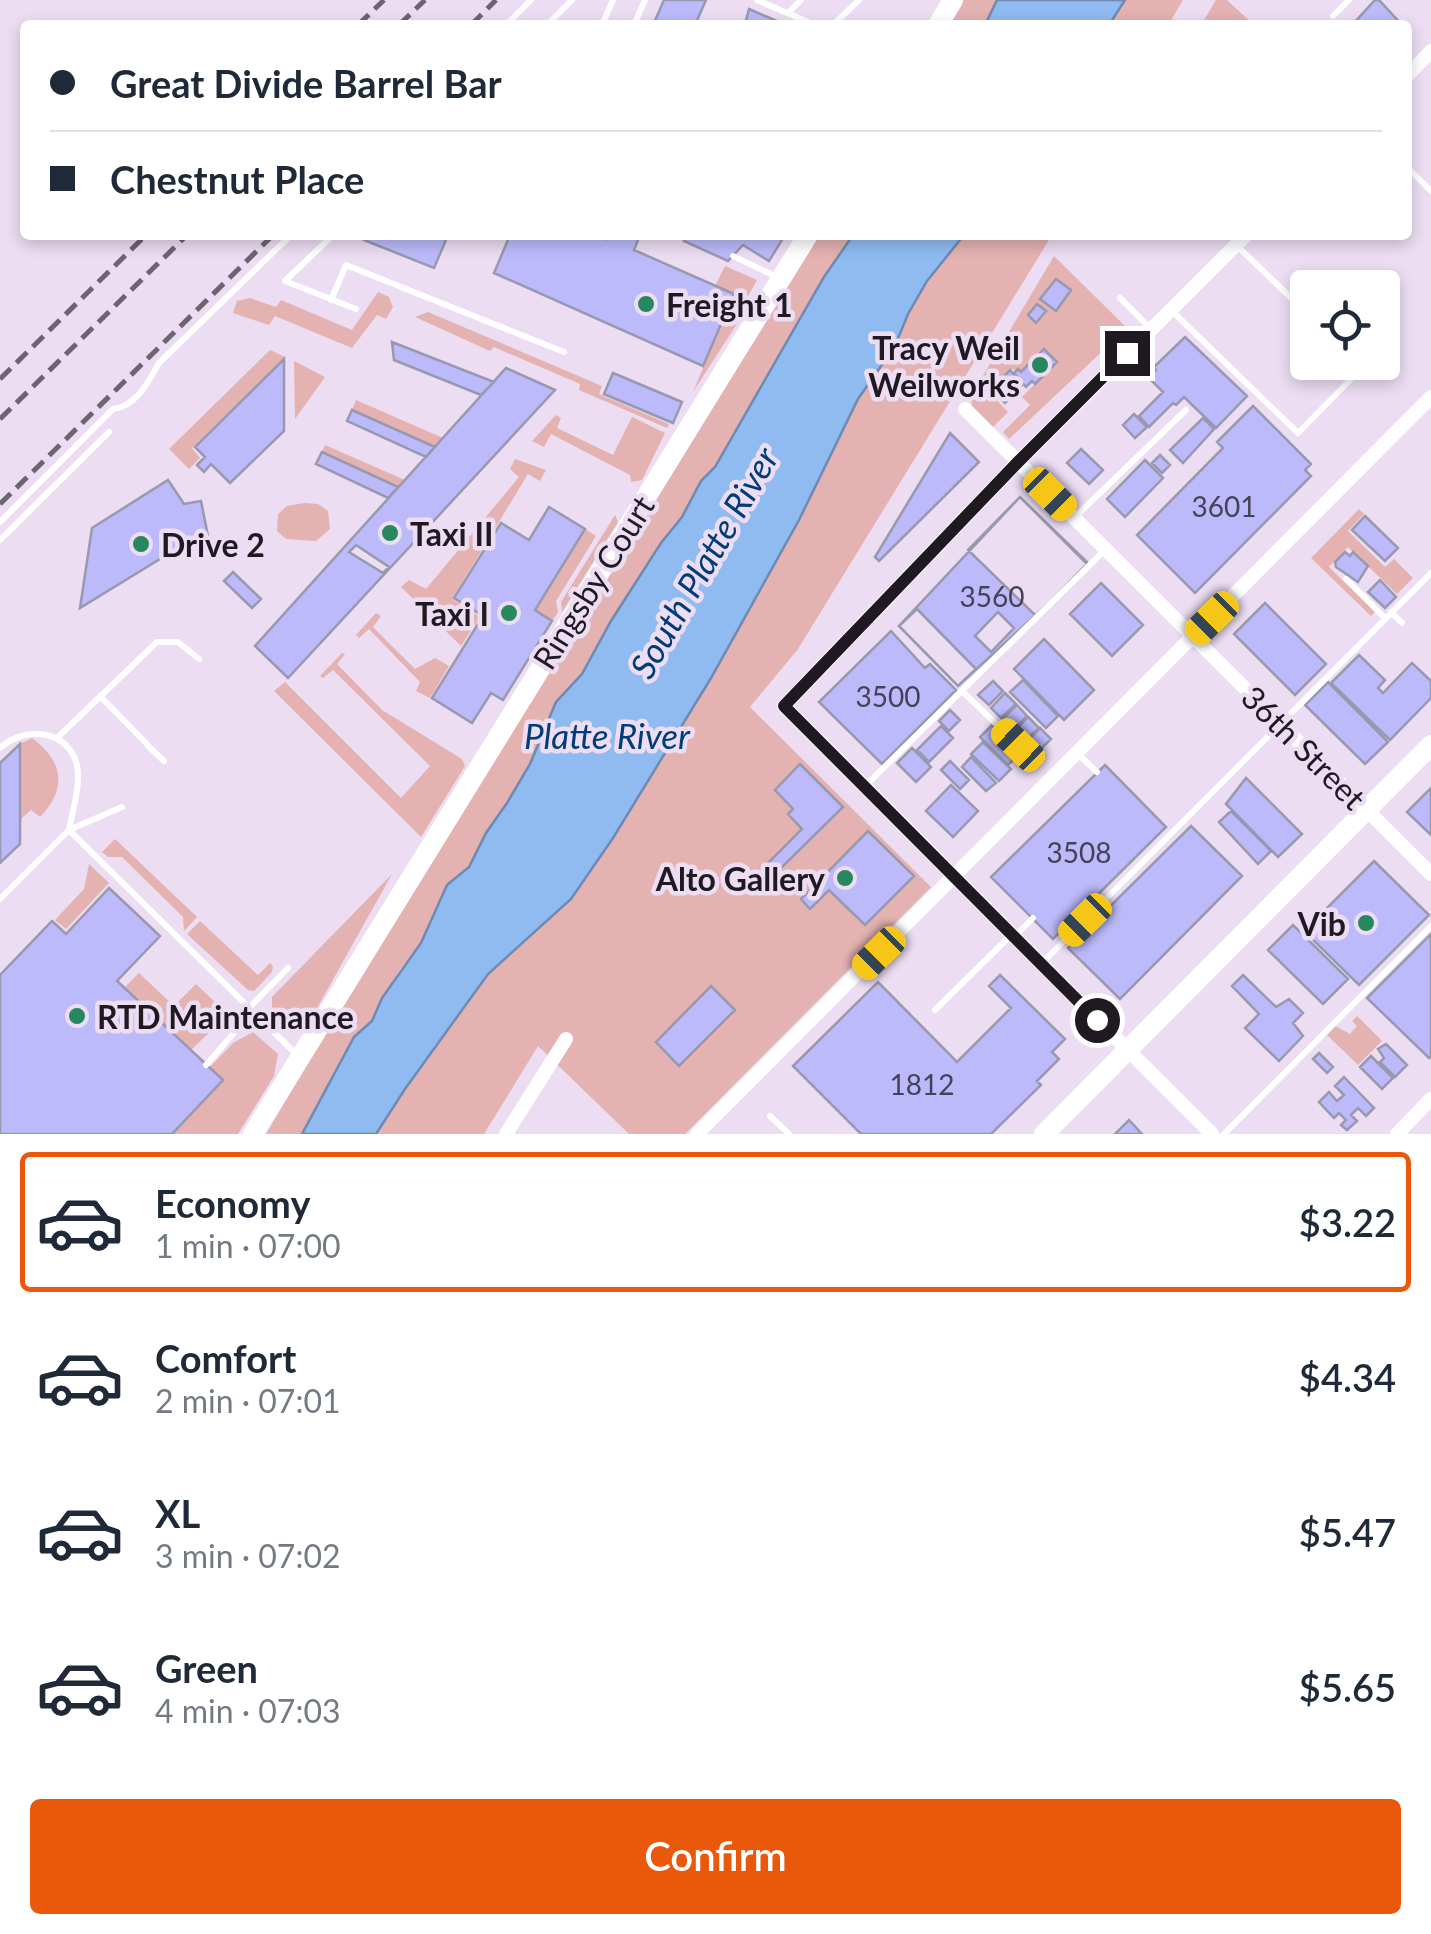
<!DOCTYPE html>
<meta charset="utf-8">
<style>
:root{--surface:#fff;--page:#f2f2f3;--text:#1f2937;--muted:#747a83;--line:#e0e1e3;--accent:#ea580c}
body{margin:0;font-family:Lato,sans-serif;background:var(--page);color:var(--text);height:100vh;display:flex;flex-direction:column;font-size:38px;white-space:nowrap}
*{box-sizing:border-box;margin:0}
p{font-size:32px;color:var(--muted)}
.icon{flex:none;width:55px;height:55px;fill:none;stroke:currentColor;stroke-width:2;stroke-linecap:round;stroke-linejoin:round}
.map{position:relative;height:1134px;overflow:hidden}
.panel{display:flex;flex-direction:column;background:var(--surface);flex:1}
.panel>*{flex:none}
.guide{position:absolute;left:20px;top:20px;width:1392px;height:220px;border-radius:10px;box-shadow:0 5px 15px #0003;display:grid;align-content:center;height:220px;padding:0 30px;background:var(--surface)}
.fabs{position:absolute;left:1290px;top:270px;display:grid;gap:20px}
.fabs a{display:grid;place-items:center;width:110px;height:110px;border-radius:10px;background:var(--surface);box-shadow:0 5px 15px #0003;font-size:50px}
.end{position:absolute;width:45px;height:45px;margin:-22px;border:12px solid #1f1921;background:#fff;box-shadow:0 0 0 5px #fff}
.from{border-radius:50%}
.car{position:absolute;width:30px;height:60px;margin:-30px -15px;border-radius:12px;box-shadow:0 0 8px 2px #0007;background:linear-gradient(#f5c518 24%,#345 0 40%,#f5c518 0 76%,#345 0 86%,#f5c518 0)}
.guide b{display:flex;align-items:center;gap:35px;height:95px;font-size:38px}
.guide b+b{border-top:2px solid var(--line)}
.guide i{width:25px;height:25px;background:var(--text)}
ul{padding:18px 0 0;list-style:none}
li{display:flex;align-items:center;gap:30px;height:140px;margin:0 20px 15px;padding:0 10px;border:5px solid transparent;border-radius:10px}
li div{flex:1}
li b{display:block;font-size:38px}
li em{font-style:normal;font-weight:600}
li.active{border-color:var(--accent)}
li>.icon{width:90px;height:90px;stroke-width:1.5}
.primary-button{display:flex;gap:20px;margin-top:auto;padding:20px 30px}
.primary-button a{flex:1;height:115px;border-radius:10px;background:var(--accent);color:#fff;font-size:40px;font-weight:600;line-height:115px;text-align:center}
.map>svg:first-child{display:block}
</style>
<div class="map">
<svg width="1431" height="1134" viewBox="0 0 1431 1134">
<rect width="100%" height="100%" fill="#ecddf2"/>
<path fill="#e3b2b1" d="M963 0H997L985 25H948Z
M1125 0H1183L1168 25H1109Z
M1216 0H1227L1254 25H1201Z
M817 235H853L824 277 715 467 701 481 682 517 661 543 611 621 582 674 556 702 530 764 507 803 486 833 469 867 447 885 421 943 399 971 371 1022 354 1037 302 1134H266L373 953Z
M964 235H1052L798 649 750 707 931 887 685 1134H629L538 1046 484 1134H376L405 1089 488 974 571 899 613 838 711 678 799 520 858 399 895 346 908 314 927 281Z
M1054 256 1127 328 1009 439 1003 432 1030 405 1022 397 1057 361 1044 349 1021 371 1010 369 988 391 1008 412 993 427 972 406 971 396Z
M725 266 757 280 738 314 740 319 693 392 734 294 715 286Z
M378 292 389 297 393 307 386 319 377 315 352 348 275 316 269 325 233 313 237 301 250 298 276 307 281 300 352 330Z
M428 312 602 386 599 394 669 424 667 428 579 390 580 384 494 347 490 351 415 317Z
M270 350 285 357 192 448 200 458 189 469 169 449Z
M294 361 325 377 295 419Z
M356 400 443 438 435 447 352 410Z
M556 415 561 418 557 428 613 455 632 417 665 433 642 480 631 482 630 475 551 434 544 447 532 441Z
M325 445 405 480 398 487 322 452Z
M515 459 546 470 540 481 528 474 452 599 480 617 461 646 401 587 409 580 426 589 519 477 510 469Z
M304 503 318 504 328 511 330 529 316 541 286 539 277 531 278 514 287 506Z
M1359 509 1364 514 1348 531 1385 567 1394 559 1413 578 1397 594 1348 547 1329 567 1375 612 1371 616 1311 558Z
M615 515 618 522 562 612 561 602Z
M585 529 596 536 556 601 558 612 553 620 536 610Z
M376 613 381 616 373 627 415 669 435 658 449 666 430 698 416 691 420 682 369 629 359 638 356 635Z
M342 653 345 654 337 664 382 710 462 759 465 766 421 837 274 691 285 682 401 798 430 766 333 670 323 678 320 676Z
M32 738C63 761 68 788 40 817L31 810 22 818 20 828V744Z
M115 839 197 917 184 931 183 917 122 857H108L102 852Z
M89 864 109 883 66 929 55 920 84 889Z
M392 874 316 1010 300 1028 288 1027 272 1009V997Z
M200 921 258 975 270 963 273 966 272 972 254 991 248 990 187 934Z
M139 973 174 1006 196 984 219 1006 223 1019 191 1050 125 987Z
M1357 1016 1382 1041 1358 1065 1327 1035 1335 1026 1350 1034 1357 1026 1352 1021Z
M253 1032 278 1054 274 1076 238 1134H172L222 1081 209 1068 233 1043Z"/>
<path fill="#90bbf1" stroke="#6e8ab3" stroke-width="2.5" d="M997 0H1125L1109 25H985Z
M853 235H964L927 281 908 314 895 346 858 399 799 520 711 678 613 838 571 899 488 974 405 1089 376 1134H302L354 1037 372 1021 382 998 421 943 447 885 469 867 486 833 507 803 530 764 556 702 582 674 611 621 661 543 682 517 701 481 715 467 824 277Z"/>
<path fill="#bcbafa" stroke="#9898af" stroke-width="2.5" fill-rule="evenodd" d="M664 0H706L695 25H653Z
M1375 0H1379L1402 25H1352Z
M749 9 772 19 786 25H745Z
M366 235H448L434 268 364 240Z
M510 235H598L607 239 608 235H640L634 250 734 294 703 366 494 273Z
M689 235H785L769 261 743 245 728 261 684 241Z
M1056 279 1071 290 1056 311 1040 299Z
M1037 304 1046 311 1036 323 1028 315Z
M1185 337 1247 396 1216 428 1184 397 1176 405 1173 403 1149 427 1139 416 1163 392 1148 377 1156 370 1154 367Z
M392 342 494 382 481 395 394 360Z
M1044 349 1057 362 1035 384 1032 381 1026 387 1014 373 1018 369 1021 372Z
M284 359V431L230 483 211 464 204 472 197 465 205 457 195 447Z
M506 368 555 390 288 678 255 646ZM356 545 389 567 383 573 349 552Z
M1010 370 1022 385 1005 403 991 389Z
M613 373 682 402 673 423 604 394Z
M1253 406 1311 464 1305 470 1311 476 1195 593 1137 535 1223 448 1217 442Z
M352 410 435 447 426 457 347 421Z
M1134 414 1147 427 1135 438 1123 425Z
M1203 418 1214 429 1183 463 1170 450Z
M950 433 979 462 879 561 875 557Z
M1081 449 1103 470 1089 484 1067 463Z
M322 452 398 487 388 498 316 464Z
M1160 455 1170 465 1162 473 1152 463Z
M1145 460 1163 478 1125 517 1107 499Z
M168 480 184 504 201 501 209 541 178 548 80 608 92 528Z
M1020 497 1088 563 1036 616 968 550Z
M1020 497 1089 566 958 686 899 626Z
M549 507 585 529 535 610 552 621 503 700 491 693 472 723 432 698 483 616 454 598 501 523 529 540Z
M1365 516 1398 548 1385 561 1352 530Z
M1345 552 1350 556 1353 552 1368 566 1358 582 1336 567 1335 562Z
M233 572 261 599 252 608 224 581Z
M1380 580 1396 597 1385 608 1368 592Z
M1101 583 1143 625 1112 656 1070 614Z
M1265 603 1326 664 1295 695 1234 634Z
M917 609 976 669 958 686 899 626Z
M998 612 1014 628 991 652 975 636Z
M891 631 925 668 930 664 956 690 882 764 819 702Z
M1044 639 1094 690 1064 720 1014 669Z
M1359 655 1385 680 1378 688 1383 693 1412 663 1431 681V698L1390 740 1331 683Z
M1023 680 1058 716 1046 728 1010 692Z
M993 681 1003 691 989 705 978 695Z
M1328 682 1388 742 1365 764 1305 705Z
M1005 693 1016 704 1001 718 991 708Z
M1017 705 1027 716 1013 730 1002 719Z
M950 710 960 720 949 731 939 721Z
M1028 717 1039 728 1024 742 1014 731Z
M992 725 1020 753 1008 765 980 737Z
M941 726 953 738 929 762 917 750Z
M1040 728 1051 739 1030 760 1019 749Z
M983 742 1011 769 999 781 971 754Z
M20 744V844L0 863V763Z
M912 748 931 767 916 782 897 763Z
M971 757 996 783 986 791 962 767Z
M950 761 969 780 960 789 941 770Z
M800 764 843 807 775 874 766 865 802 829 788 814 793 809 775 790Z
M1105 765 1166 827 1053 939 991 877Z
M1246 778 1302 834 1278 857 1226 804Z
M951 785 978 811 953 837 926 811Z
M1431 788V835L1407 812Z
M1231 811 1271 851 1258 864 1219 822Z
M1191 826 1242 876 1120 999 1068 948Z
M868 831 914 876 865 925 829 890 810 909 801 899Z
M1374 861 1429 915 1359 985 1304 931Z
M109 888 160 936 117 981 223 1080 172 1134H0V975L52 921 66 934Z
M1293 925 1348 979 1323 1004 1268 950Z
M1431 934V1056L1429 1058 1367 998Z
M1000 975 1065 1039 1052 1052 1059 1059 1037 1081 1041 1085 991 1134H861L793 1066 878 982 957 1062 1011 1008 989 986Z
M1243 975 1276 1007 1289 999 1303 1013 1293 1023 1303 1036 1279 1061 1245 1028 1259 1014 1232 986Z
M711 986 735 1010 679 1066 656 1042Z
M1386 1044 1407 1065 1395 1077 1380 1062 1384 1058 1378 1049Z
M1319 1053 1333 1067 1327 1073 1313 1059Z
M1371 1056 1393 1078 1382 1089 1360 1067Z
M1344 1077 1374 1108 1366 1116 1358 1108 1351 1115 1357 1121 1347 1130 1341 1125 1346 1120 1339 1113 1334 1118 1319 1102 1329 1092 1337 1101 1344 1095 1335 1086Z
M1129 1120 1142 1134H1115Z"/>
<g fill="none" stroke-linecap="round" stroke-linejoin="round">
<path stroke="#fff" stroke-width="6" d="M757 0 815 25
M788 13 801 0
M1333 16 1349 0
M506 25 531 0
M547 25 572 0
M602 25 613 0
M634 25 645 0
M833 25 859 0
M1408 168 1431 191
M333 235 285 281 356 309
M1237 246 1308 314
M733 256 777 277
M1120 298 1151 329
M331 300 346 265 564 352
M1172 311 1298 433 1357 373 1350 362
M1075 517 1186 410
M0 522 113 409C136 407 149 381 159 363L291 235
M0 540 109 432
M1346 579 1385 618
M1391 612 1402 623
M962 691 1018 745
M100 696 147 744
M57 738 157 642H178L199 659
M148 746 164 761
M0 748C27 723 76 731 78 774 79 792 72 812 69 830
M1078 754 1097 772
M865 786 1106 549
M69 830 299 1057
M0 899 69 830 122 807
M1016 935 1033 918
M1044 961 1431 573
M249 1008 288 968
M935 1010 1011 935
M206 1065 253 1011
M770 1116 789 1134
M1224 1134 1431 926"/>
<path stroke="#fff" stroke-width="14" d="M1408 75 1431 51
M965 409 1431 874
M506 1134 566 1039
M697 1134 1431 397
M1212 1134 784 706 1018 462 1246 235
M1397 1134 1431 1099"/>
<path stroke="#fff" stroke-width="20" d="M938 25 953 0
M253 1134 808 235
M1044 1134 1431 745"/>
<path stroke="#6e6471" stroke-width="5" stroke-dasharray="15 8" stroke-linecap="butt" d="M358 25 384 0
M399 25 425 0
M471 25 496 0
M0 379 146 235
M0 419 187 235
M0 504 273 235"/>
</g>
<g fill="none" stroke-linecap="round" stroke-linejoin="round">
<path stroke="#1f1921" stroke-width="12" d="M1097 1020 784 706 1018 462 1127 353"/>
</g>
<g fill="#27875f" stroke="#ecddf2" stroke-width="4">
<circle cx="646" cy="304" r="10"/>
<circle cx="1040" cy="365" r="10"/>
<circle cx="390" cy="533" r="10"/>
<circle cx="141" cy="544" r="10"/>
<circle cx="509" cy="613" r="10"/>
<circle cx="845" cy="878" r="10"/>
<circle cx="1366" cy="923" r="10"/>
<circle cx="77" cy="1016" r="10"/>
</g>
<g text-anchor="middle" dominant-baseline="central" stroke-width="9" stroke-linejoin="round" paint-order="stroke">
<g font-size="28" fill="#464157">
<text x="1224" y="506">3601</text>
<text x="992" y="596">3560</text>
<text x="888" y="696">3500</text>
<text x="1079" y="852">3508</text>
<text x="922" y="1084">1812</text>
</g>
<g font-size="32" font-weight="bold" fill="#1f1921" stroke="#ecddf2" text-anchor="start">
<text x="666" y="304">Freight 1</text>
<text x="1020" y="347" text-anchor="end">Tracy Weil<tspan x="1020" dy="37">Weilworks</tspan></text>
<text x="410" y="533">Taxi II</text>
<text x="161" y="544">Drive 2</text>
<text x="489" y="613" text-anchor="end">Taxi I</text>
<text x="825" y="878" text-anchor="end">Alto Gallery</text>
<text x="1346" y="923" text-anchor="end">Vib</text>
<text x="97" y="1016">RTD Maintenance</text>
</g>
<g font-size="32" fill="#1f1921" stroke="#ecddf2">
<text transform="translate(593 582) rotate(-58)">Ringsby Court</text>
<text transform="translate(1304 747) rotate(45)">36th Street</text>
</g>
<g font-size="35" font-style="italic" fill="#003c7a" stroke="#ecddf2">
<text transform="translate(703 562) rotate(-60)">South Platte River</text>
<text x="607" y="735">Platte River</text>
</g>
</g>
</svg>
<div class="fabs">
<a><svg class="icon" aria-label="locate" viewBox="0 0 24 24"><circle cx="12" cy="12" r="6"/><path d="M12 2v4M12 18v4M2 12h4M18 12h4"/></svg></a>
</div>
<i class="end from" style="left:1097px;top:1020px"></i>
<i class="end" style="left:1127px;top:353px"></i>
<i class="car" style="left:1050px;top:494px;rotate:135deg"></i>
<i class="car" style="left:1212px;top:618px;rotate:225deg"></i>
<i class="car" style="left:1018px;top:745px;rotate:314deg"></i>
<i class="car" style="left:1085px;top:920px;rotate:225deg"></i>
<i class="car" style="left:879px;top:953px;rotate:225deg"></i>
<div class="guide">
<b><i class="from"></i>Great Divide Barrel Bar</b>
<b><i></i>Chestnut Place</b>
</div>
</div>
<section class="panel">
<ul>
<li class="active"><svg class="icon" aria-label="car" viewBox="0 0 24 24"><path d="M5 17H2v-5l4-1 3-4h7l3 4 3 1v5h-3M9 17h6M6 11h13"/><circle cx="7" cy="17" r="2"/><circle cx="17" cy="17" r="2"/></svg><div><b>Economy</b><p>1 min · 07:00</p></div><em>$3.22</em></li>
<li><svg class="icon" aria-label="car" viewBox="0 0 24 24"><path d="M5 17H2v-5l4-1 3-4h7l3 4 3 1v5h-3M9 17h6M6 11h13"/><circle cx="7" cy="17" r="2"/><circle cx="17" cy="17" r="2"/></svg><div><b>Comfort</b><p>2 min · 07:01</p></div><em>$4.34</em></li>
<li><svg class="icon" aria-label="car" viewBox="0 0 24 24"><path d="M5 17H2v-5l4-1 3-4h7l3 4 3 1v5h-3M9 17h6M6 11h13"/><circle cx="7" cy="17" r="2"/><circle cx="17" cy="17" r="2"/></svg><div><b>XL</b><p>3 min · 07:02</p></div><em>$5.47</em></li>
<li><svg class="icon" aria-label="car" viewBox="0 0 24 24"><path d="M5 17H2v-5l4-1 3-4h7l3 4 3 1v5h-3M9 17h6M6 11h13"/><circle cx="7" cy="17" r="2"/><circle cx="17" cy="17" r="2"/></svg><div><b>Green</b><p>4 min · 07:03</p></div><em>$5.65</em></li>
</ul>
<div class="primary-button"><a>Confirm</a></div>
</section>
